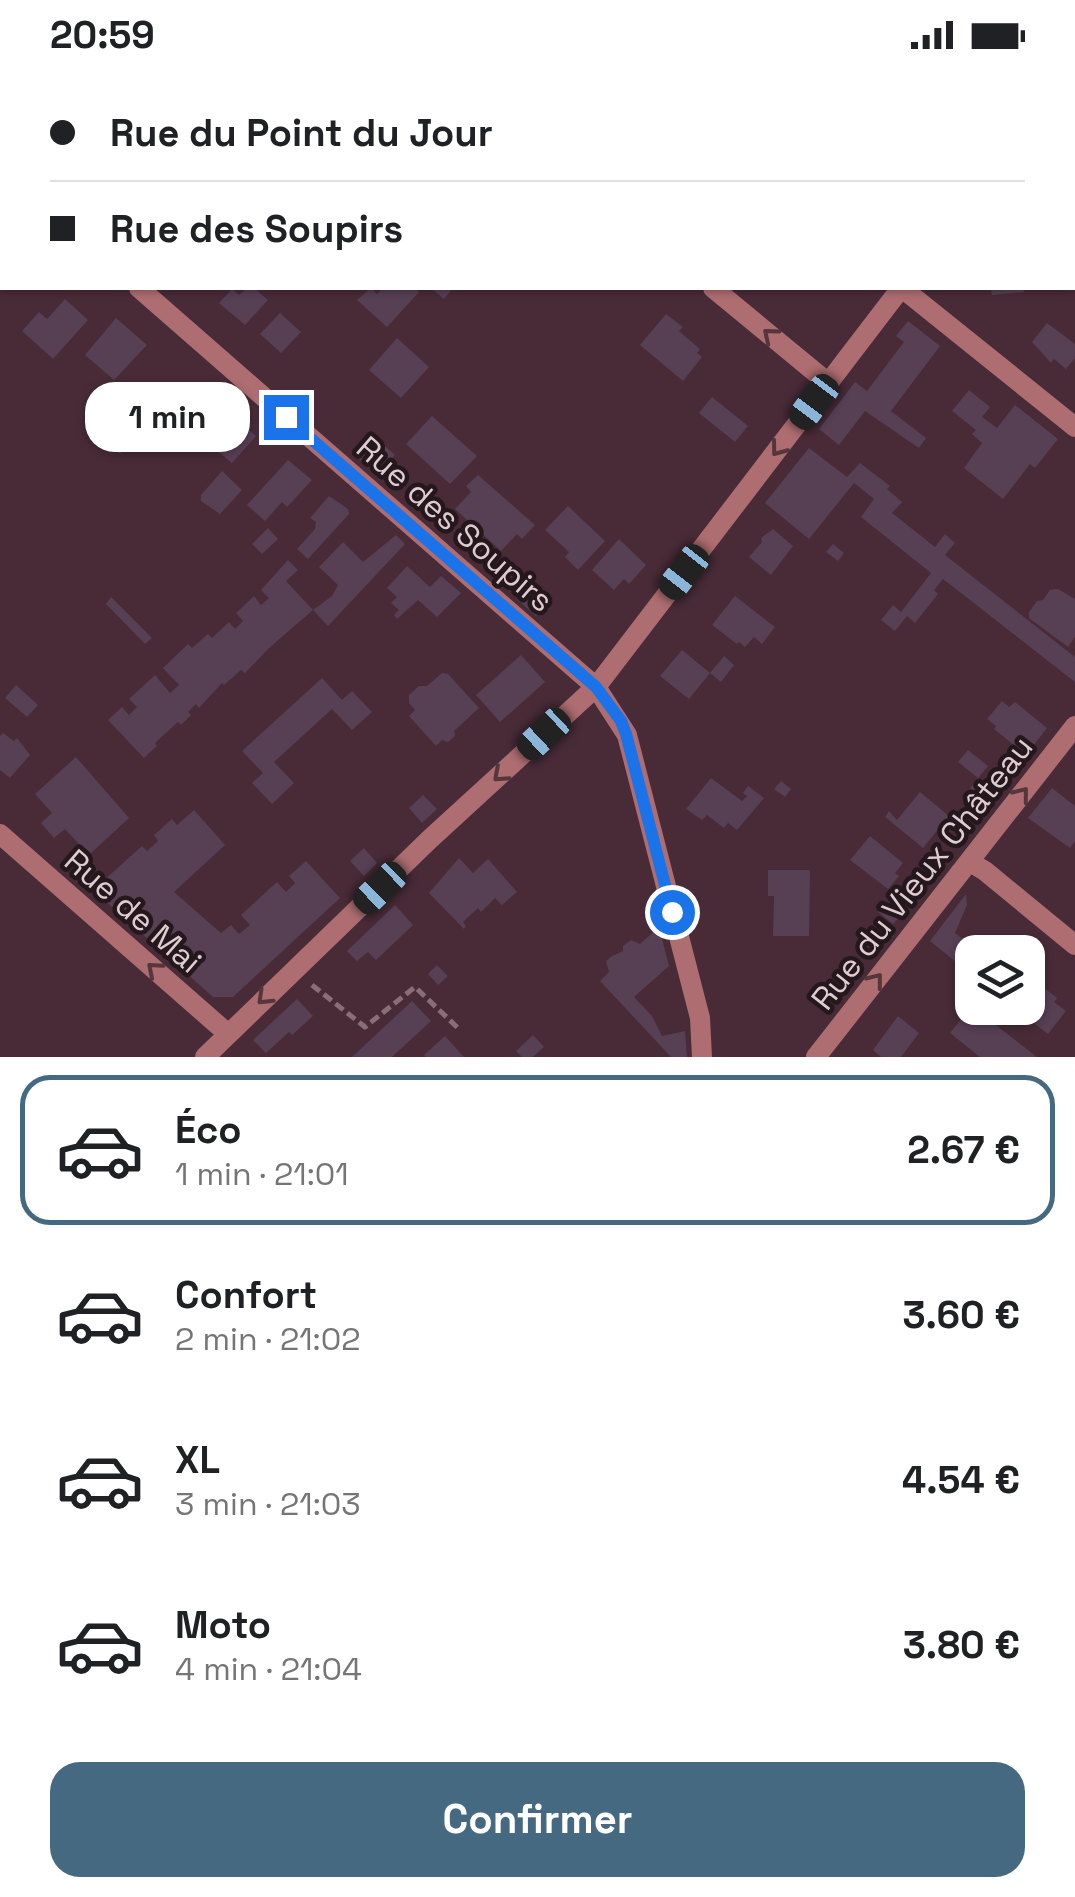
<!DOCTYPE html>
<html lang="fr">
<meta charset="utf-8">
<style>
:root{--surface:#fff;--page:#f2f2f2;--text:#202124;--muted:#757577;--line:#e0e0e0;--accent:#466982}
body{margin:0;font-family:"Space Grotesk",sans-serif;background:var(--page);color:var(--text);height:100vh;display:flex;flex-direction:column;font-size:38px;white-space:nowrap}
*{box-sizing:border-box;margin:0}
p{font-size:32px;color:var(--muted)}
.icon{flex:none;width:55px;height:55px;fill:none;stroke:currentColor;stroke-width:2;stroke-linecap:round;stroke-linejoin:round}
.map{position:relative;height:987px;overflow:hidden}
.side{display:flex;flex-direction:column;background:var(--surface);flex:1}
.side>*{flex:none}
.banner{position:absolute;left:0px;top:0px;width:1075px;height:220px;box-shadow:0 2px 8px #0004;display:grid;align-content:center;height:220px;padding:0 50px;background:var(--surface)}
.controls{position:absolute;left:955px;top:865px;display:grid;gap:20px}
.controls a{display:grid;place-items:center;width:90px;height:90px;border-radius:20px;background:var(--surface);box-shadow:0 2px 8px #0004;font-size:50px}
.end{position:absolute;width:45px;height:45px;margin:-22px;border:12px solid #1a73e8;background:#fff;box-shadow:0 0 0 5px #fff}
.from{border-radius:50%}
.bubble{position:absolute;height:70px;border-radius:30px;background:var(--surface);box-shadow:0 2px 8px #0004;font-size:32px;font-weight:600;line-height:70px;text-align:center}
.car{position:absolute;width:30px;height:60px;margin:-30px -15px;border-radius:12px;box-shadow:0 0 8px 2px #0007;background:linear-gradient(#222 24%,#8ab4d8 0 40%,#222 0 76%,#8ab4d8 0 86%,#222 0)}
.banner b{display:flex;align-items:center;gap:35px;height:95px;font-size:38px}
.banner b+b{border-top:2px solid var(--line)}
.banner i{width:25px;height:25px;background:var(--text)}
ul{padding:18px 0 0;list-style:none}
li{display:flex;align-items:center;gap:30px;height:150px;margin:0 20px 15px;padding:0 30px;border:5px solid transparent;border-radius:30px}
li div{flex:1}
li b{display:block;font-size:38px}
li em{font-style:normal;font-weight:600}
li.selected{border-color:var(--accent)}
li>.icon{width:90px;height:90px;stroke-width:1.5}
.cta{display:flex;gap:20px;margin-top:auto;padding:20px 50px}
.cta a{flex:1;height:115px;border-radius:30px;background:var(--accent);color:#fff;font-size:40px;font-weight:600;line-height:115px;text-align:center}
.status{display:flex;justify-content:space-between;align-items:center;height:70px;padding:0 50px;background:var(--surface);direction:ltr}
.status svg{height:28px;fill:currentColor}
.map>svg:first-child{display:block}
</style>
<div class="status"><b>20:59</b><svg viewBox="0 0 49 12"><path d="M0 12V9h3v3zM5 12V6h3v6zM10 12V3h3v9zM15 12V0h3v12zM26 1h20v11H26zM47 4h2v5h-2z"/></svg></div>
<div class="map">
<svg width="1075" height="987" viewBox="0 0 1075 987">
<rect width="100%" height="100%" fill="#482b37"/>
<path fill="#573f54" d="M247 218H254L268 230 245 255 219 233 232 219 239 225Z
M371 218 377 224 383 218H415L419 222 387 257 357 230Z
M431 218H453L444 229Z
M991 218H1023L1024 222 992 225Z
M65 229 88 250 53 289 22 261 39 242 47 249Z
M280 243 301 262 281 283 260 264Z
M666 244 683 257 679 261 700 279 697 283 702 287 683 311 640 275Z
M116 248 147 275 114 310 85 285Z
M908 251 940 276 891 341 926 368 919 378 865 341 839 375 819 359 855 312 867 321 904 272 896 266Z
M1047 253 1075 274V288L1066 299 1054 289 1051 293 1032 272Z
M397 268 429 297 401 328 369 300Z
M134 319 159 341 120 384 95 361Z
M969 320 990 337 982 347 997 358 1015 335 1058 369 1035 398 1030 394 1003 429 964 398 982 373 972 364 976 360 952 341Z
M207 322 256 366 232 393 214 378 218 373 206 363 196 374 176 356Z
M712 327 748 356 735 372 699 343Z
M432 346 477 386 450 414 406 374Z
M376 368 395 385 377 405 358 388Z
M809 378 847 407 860 393 890 416 887 419 902 432 892 443 935 477 945 464 955 473 945 485 1075 587V612L943 509 934 520 938 524 915 553 907 546 895 561 881 550 893 535 901 542 931 503 861 447 874 429 854 413 809 469 765 433Z
M288 390 312 410 287 437 282 432 265 451 247 435Z
M222 401 242 420 220 444 201 431V425Z
M478 405 535 455 522 469 517 464 501 481 455 439 471 422 466 416Z
M329 426 348 439 349 444 308 489 297 479 315 459 316 452 310 448Z
M568 436 605 471 578 500 565 487 569 482 545 460Z
M268 458 278 469 262 484 252 474Z
M773 459 793 476 771 505 749 487 762 472 761 468Z
M396 465 405 474 328 556 313 540 332 526 338 515 319 497 343 472 363 492Z
M619 469 646 495 629 514 624 509 614 520 592 500Z
M833 474 844 483 838 491 826 482Z
M288 490 298 500 286 511 313 540 269 578 245 603 241 600 224 615 222 613 199 638 196 634 188 642 191 645 181 655 178 652 155 673 157 676 144 688 108 650 122 637 129 645 137 637 129 629 155 605 170 623 179 615 163 598 188 574 192 578 208 564 212 568 229 552 235 559 243 551 236 543 254 526 261 535 269 528 261 520Z
M407 496 430 517 441 506 461 523 437 547 418 530 397 549 394 545 399 540 391 533 397 527 387 518Z
M528 517 547 535 536 546 517 529Z
M1058 519 1075 529V567L1068 577 1029 548V542L1037 531 1043 530 1050 520Z
M735 526 775 557 762 574 754 567 745 577 739 572 737 574 712 555Z
M111 527 152 568 145 574 106 534Z
M682 580 710 603 689 629 660 606Z
M521 585 545 612 500 652 476 625Z
M724 586 734 595 721 612 710 603Z
M442 603 448 604 479 638 454 661 455 666 448 672 442 670 436 676 409 646 415 640 409 633V625L419 616H427Z
M322 608 342 630 352 621 372 642 352 660 332 639 274 692 294 713 272 734 252 713 263 703 242 681Z
M16 615 38 635 27 647 5 628Z
M1002 631 1009 637 1015 632 1047 658 1026 685 994 659 996 656 987 649Z
M3 663 14 671 17 668 30 685 10 708 0 700V666Z
M968 680 988 696 978 708 958 692Z
M76 687 129 748 89 785 65 759 54 768 41 753 52 743 35 724Z
M711 708 742 731 747 726 743 723 748 716 764 728 737 760 728 753 724 758 707 745 702 750 686 739Z
M978 708 996 723 982 741 969 730 976 722 970 718Z
M781 711 791 719 785 727 774 719Z
M1052 718 1075 736V771L1070 778 1028 748Z
M920 722 949 746 923 778 885 747 889 741 897 750Z
M423 725 437 739 422 753 409 738Z
M194 740 225 775 174 822 221 863 231 855 239 864 250 855 241 845 277 812 286 822 295 813 289 806 306 791 340 828 233 927H213L93 820 142 776 147 781 158 771 154 765 172 749 177 755Z
M870 766 903 793 895 803 899 806 888 819 850 790Z
M364 778 377 793 364 806 350 791Z
M459 788 473 803 488 789 517 822 502 835 495 828 481 842 478 838 463 852 466 856 464 859 429 823Z
M768 800H810L809 866H773L774 826H768Z
M966 824 967 835 955 863 979 882H972V905L930 871Z
M885 832 901 845 893 854 877 841Z
M395 835 413 855 376 890 368 882 357 891 347 881Z
M659 857 669 896 634 927 652 946 662 966 685 961 687 987H671L600 911 609 902 606 891 612 886 623 881V876L631 870 640 874Z
M437 895 448 906 438 915 428 904Z
M1028 905 1057 928 1054 932 1066 941 1048 964 1035 954 1044 944 1028 932Z
M297 929 313 946 292 965 289 962 266 983 253 970Z
M412 931 431 951 392 987H352Z
M970 938H974L1037 987H980L950 963Z
M898 946 919 963 901 987H881L873 980Z
M533 965 544 977 533 987H522L516 981Z
M445 966 464 987H426L424 985Z"/>
<g fill="none" stroke-linecap="round" stroke-linejoin="round">
<path stroke="#876e78" stroke-width="5" stroke-dasharray="10 5" stroke-linecap="butt" d="M312 915 365 957 415 917 459 959"/>
<path stroke="#ad6d71" stroke-width="20" d="M451 0 454 2
M1035 2 1037 0
M0 93 2 96
M139 218 596 617 627 665 700 948 702 987
M713 218 827 312
M902 218 1075 357
M0 764 227 963
M970 792 985 801 1075 875
M205 987 430 769 596 617 901 218
M816 987 1075 656"/>
</g>
<defs><path id="oneway-chevron" d="M-2-3.5L2.5 0L-2 3.5" fill="none" stroke-width="1.6" stroke-linecap="round" stroke-linejoin="round" transform="scale(2.5)"/></defs>
<g stroke="#55363a">
<use href="#oneway-chevron" transform="translate(770 265) rotate(-140)"/>
<use href="#oneway-chevron" transform="translate(778 379) rotate(127)"/>
<use href="#oneway-chevron" transform="translate(500 705) rotate(138)"/>
<use href="#oneway-chevron" transform="translate(1022 724) rotate(-52)"/>
<use href="#oneway-chevron" transform="translate(154 899) rotate(-139)"/>
<use href="#oneway-chevron" transform="translate(876 910) rotate(-52)"/>
<use href="#oneway-chevron" transform="translate(264 928) rotate(136)"/>
</g>
<g fill="none" stroke-linecap="round" stroke-linejoin="round">
<path stroke="#1a73e8" stroke-width="12" d="M286 347 596 617 621 651 626 664 672 842"/>
</g>
<g text-anchor="middle" dominant-baseline="central" stroke-width="9" stroke-linejoin="round" paint-order="stroke">
<g font-size="32" fill="#dfccd3" stroke="#25181d">
<text transform="translate(455 454) rotate(41)">Rue des Soupirs</text>
<text transform="translate(922 803) rotate(-52)">Rue du Vieux Château</text>
<text transform="translate(133 841) rotate(41)">Rue de Mai</text>
</g>
</g>
</svg>
<div class="controls">
<a><svg class="icon" aria-label="layers" viewBox="0 0 24 24"><path d="M12 4l9 5-9 5-9-5zM3 14l9 5 9-5"/></svg></a>
</div>
<i class="end from" style="left:672px;top:842px"></i>
<i class="end" style="left:286px;top:347px"></i>
<div class="bubble" style="left:85px;top:312px;width:165px">1 min</div>
<i class="car" style="left:814px;top:332px;rotate:217deg"></i>
<i class="car" style="left:684px;top:502px;rotate:218deg"></i>
<i class="car" style="left:544px;top:664px;rotate:227deg"></i>
<i class="car" style="left:380px;top:818px;rotate:226deg"></i>
<div class="banner">
<b><i class="from"></i>Rue du Point du Jour</b>
<b><i></i>Rue des Soupirs</b>
</div>
</div>
<section class="side">
<ul>
<li class="selected"><svg class="icon" aria-label="car" viewBox="0 0 24 24"><path d="M5 17H2v-5l4-1 3-4h7l3 4 3 1v5h-3M9 17h6M6 11h13"/><circle cx="7" cy="17" r="2"/><circle cx="17" cy="17" r="2"/></svg><div><b>Éco</b><p>1 min · 21:01</p></div><em>2.67 €</em></li>
<li><svg class="icon" aria-label="car" viewBox="0 0 24 24"><path d="M5 17H2v-5l4-1 3-4h7l3 4 3 1v5h-3M9 17h6M6 11h13"/><circle cx="7" cy="17" r="2"/><circle cx="17" cy="17" r="2"/></svg><div><b>Confort</b><p>2 min · 21:02</p></div><em>3.60 €</em></li>
<li><svg class="icon" aria-label="car" viewBox="0 0 24 24"><path d="M5 17H2v-5l4-1 3-4h7l3 4 3 1v5h-3M9 17h6M6 11h13"/><circle cx="7" cy="17" r="2"/><circle cx="17" cy="17" r="2"/></svg><div><b>XL</b><p>3 min · 21:03</p></div><em>4.54 €</em></li>
<li><svg class="icon" aria-label="car" viewBox="0 0 24 24"><path d="M5 17H2v-5l4-1 3-4h7l3 4 3 1v5h-3M9 17h6M6 11h13"/><circle cx="7" cy="17" r="2"/><circle cx="17" cy="17" r="2"/></svg><div><b>Moto</b><p>4 min · 21:04</p></div><em>3.80 €</em></li>
</ul>
<div class="cta"><a>Confirmer</a></div>
</section>
